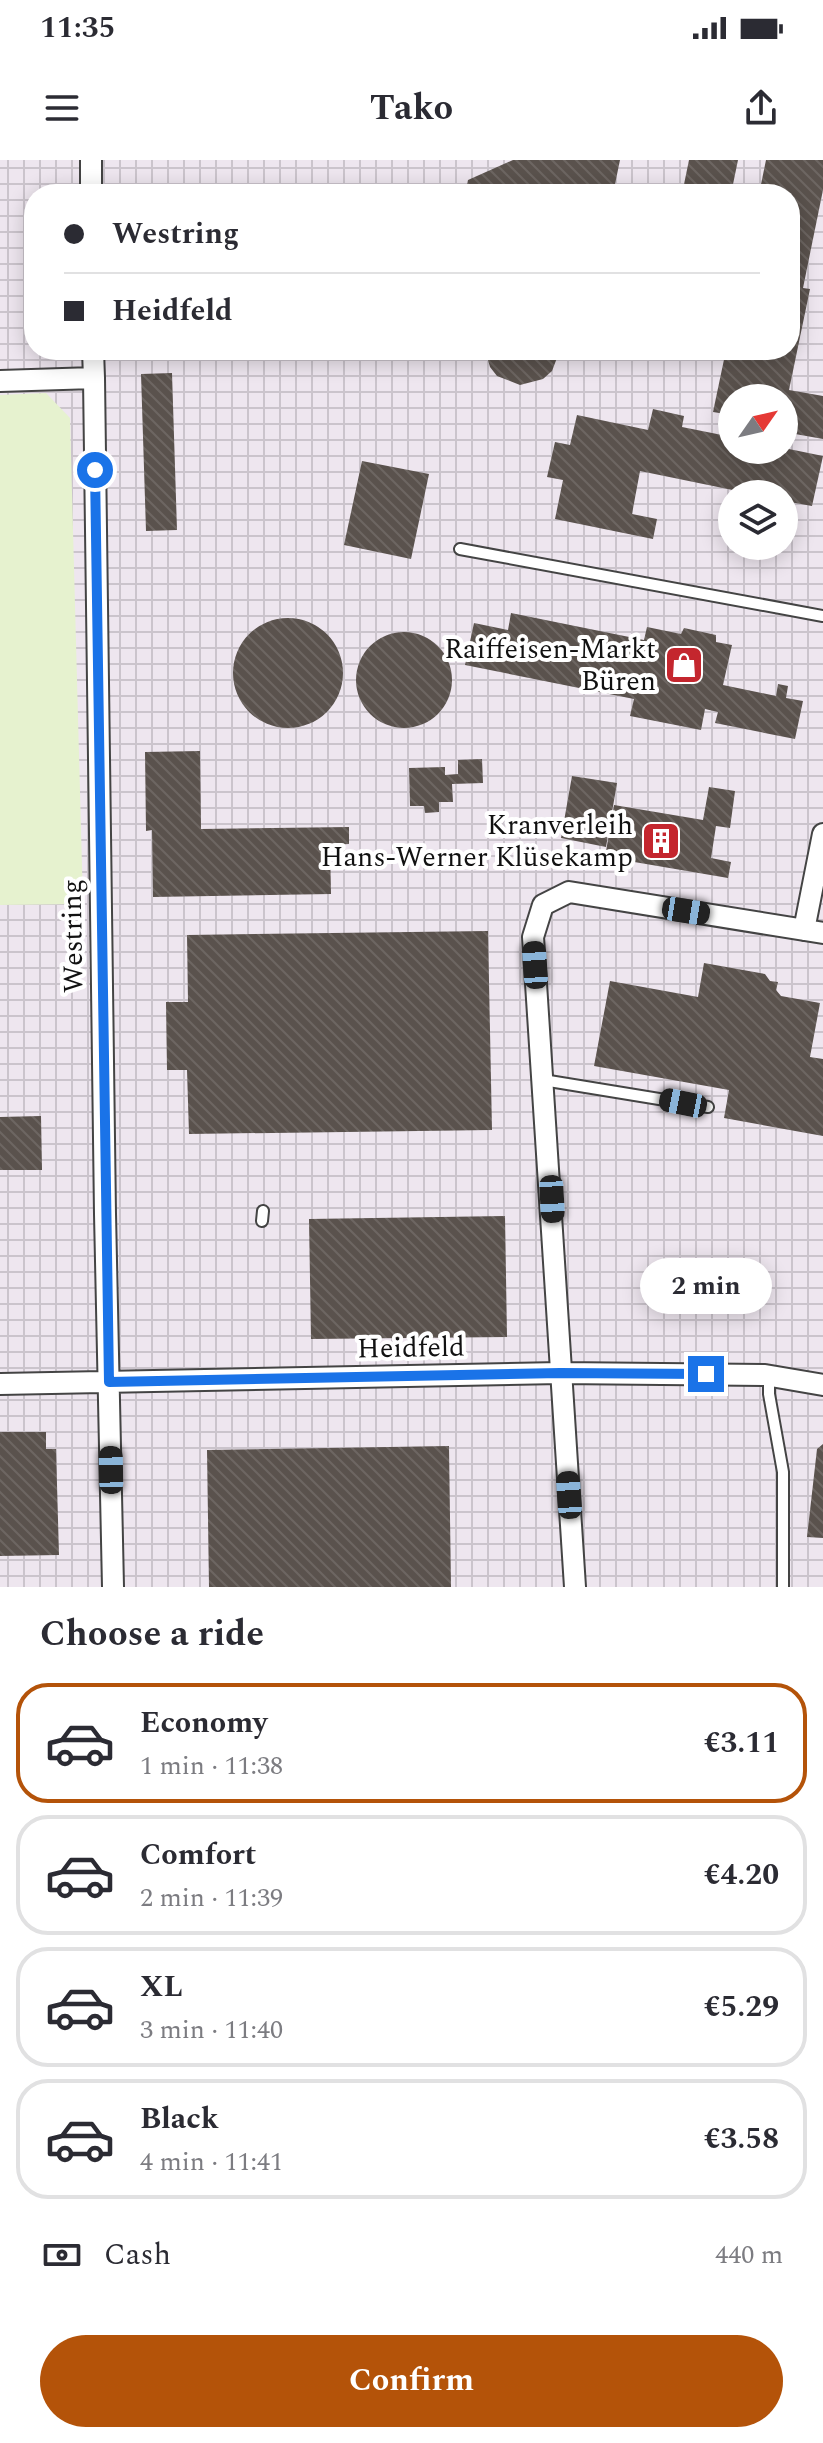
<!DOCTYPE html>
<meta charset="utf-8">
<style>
:root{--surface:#fff;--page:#f7f7f7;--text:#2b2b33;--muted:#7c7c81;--line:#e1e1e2;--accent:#b45309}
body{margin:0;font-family:Spectral,serif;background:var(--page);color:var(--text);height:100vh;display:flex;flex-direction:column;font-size:30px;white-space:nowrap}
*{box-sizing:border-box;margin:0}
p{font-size:26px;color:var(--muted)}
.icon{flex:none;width:44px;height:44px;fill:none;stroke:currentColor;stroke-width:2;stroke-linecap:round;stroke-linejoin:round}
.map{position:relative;height:1427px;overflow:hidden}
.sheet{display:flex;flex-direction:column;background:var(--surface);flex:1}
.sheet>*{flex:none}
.guide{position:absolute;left:24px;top:24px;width:776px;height:176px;border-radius:32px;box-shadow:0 4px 20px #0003;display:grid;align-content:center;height:176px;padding:0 40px;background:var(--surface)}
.needle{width:52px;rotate:56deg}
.buttons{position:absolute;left:718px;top:224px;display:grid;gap:16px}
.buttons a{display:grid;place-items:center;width:80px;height:80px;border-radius:50%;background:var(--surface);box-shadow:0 4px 20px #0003;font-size:40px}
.end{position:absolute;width:36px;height:36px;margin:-18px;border:10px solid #1a73e8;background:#fff;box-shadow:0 0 0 4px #fff}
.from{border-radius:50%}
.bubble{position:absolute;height:56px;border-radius:28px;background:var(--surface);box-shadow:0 4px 20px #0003;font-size:26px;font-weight:700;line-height:56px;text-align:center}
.car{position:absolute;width:24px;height:48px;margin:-24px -12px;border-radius:10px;box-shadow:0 0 6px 2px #0007;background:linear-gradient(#222 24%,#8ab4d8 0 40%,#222 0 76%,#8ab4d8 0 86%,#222 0)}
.guide b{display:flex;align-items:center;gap:28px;height:76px;font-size:30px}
.guide b+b{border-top:2px solid var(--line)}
.guide i{width:20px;height:20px;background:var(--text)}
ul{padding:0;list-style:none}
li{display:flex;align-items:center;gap:24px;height:120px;margin:0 16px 12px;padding:0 24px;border:4px solid var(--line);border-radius:32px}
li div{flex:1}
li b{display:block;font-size:30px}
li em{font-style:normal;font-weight:700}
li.current{border-color:var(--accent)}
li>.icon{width:72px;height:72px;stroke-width:1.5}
h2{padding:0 40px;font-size:36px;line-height:96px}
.pay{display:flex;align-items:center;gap:20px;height:88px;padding:0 40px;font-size:30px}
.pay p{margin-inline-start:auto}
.action{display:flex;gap:16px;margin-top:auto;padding:16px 40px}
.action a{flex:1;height:92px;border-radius:48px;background:var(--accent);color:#fff;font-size:32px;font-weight:700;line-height:92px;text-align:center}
.status{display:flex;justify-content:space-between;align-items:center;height:56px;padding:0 40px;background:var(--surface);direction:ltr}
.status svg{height:22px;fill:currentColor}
header{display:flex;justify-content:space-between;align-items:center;height:104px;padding:0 40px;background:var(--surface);font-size:36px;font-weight:700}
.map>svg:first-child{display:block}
</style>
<div class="status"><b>11:35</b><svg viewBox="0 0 49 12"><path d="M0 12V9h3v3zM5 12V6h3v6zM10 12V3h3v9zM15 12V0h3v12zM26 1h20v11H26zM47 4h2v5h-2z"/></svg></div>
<header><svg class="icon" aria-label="menu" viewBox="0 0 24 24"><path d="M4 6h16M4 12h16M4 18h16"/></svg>Tako<svg class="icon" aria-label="share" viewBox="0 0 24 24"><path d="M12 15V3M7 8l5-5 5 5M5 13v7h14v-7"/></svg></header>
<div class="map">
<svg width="823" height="1427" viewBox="0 0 823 1427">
<defs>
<pattern id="industrial-grid" width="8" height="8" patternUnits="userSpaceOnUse" patternTransform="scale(2)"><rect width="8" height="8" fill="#eee6ef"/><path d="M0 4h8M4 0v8" fill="none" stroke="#cbc4cc"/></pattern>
<pattern id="building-back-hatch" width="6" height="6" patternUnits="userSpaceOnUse" patternTransform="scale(2)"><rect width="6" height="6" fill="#5a524d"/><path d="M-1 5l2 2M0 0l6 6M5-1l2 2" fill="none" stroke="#6d6662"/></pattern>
</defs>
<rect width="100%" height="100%" fill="#fffdf5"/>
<path fill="url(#industrial-grid)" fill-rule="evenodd" d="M0 0H823V1427H0ZM34 34H790V190H34ZM732 238H784V290H732ZM732 334H784V386H732Z"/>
<path fill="#e6f2cf" d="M46 233 70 258 83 744 0 745V235Z"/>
<path fill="url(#building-back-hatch)" d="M513 0H620L614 29 629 34H465L468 20Z
M689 0H738L731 34H682Z
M766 0H823V30L803 128 810 129 789 230 823 236V279L784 272V238H732V255L713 252 726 190H790V34H759Z
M485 190H560L552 211 543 219 520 225 497 216 490 207Z
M172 213 177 370 146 371 141 214Z
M653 249 684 256 682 267 732 277V290H784V288L823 296 812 346 784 341V334H752L640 311 632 354 657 359 653 379 555 359 563 320 547 317 555 282 570 285 577 255 648 270Z
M362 301 429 314 411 399 344 385Z
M511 453 644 480 647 467 681 474 684 468 716 475V482L732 485 723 525 776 536 778 524 788 526 786 538 803 541 795 579 715 563 718 552 705 549 701 570 630 556 634 539 465 505 474 463 508 470Z
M233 513a55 55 0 1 1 110 0a55 55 0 1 1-110 0Z
M356 520a48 48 0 1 1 96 0a48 48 0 1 1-96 0Z
M200 591 201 669 349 667V684L330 685 331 734 153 737 152 670 146 671 145 592Z
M482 599 483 623 452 624 453 642H439V652L425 653 424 646H410L409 608 445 607V615L458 614V600Z
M572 616 617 623 606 687 561 678Z
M709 627 735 631 730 668 716 666 711 698 731 702 728 718 605 697 614 645 703 660Z
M488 771 492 970 189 974 187 910H167L166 842H188L187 775Z
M704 803 765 814 770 821 778 822 776 830 781 836 820 843 810 897 823 899V976L724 958 729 930 594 906 610 821 698 837Z
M41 956 42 1010H0V957Z
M505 1056 507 1177 311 1179 309 1059Z
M0 1272H46V1289H56L59 1395 0 1396Z
M823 1284V1378L807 1377 817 1289Z
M449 1286 451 1427H209L207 1290Z"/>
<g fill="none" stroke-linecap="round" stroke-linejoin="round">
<defs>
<path id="service" d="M460 389 823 456
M543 920 708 947
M262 1061 263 1051
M769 1216V1234L783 1312V1427"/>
<path id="minor" d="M91 0V34
M93 190 94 218
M0 221 94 218 105 1054 113 1427
M804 770 823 674
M0 1224 560 1213 765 1215 823 1225
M575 1427 533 777 543 745 569 732 823 773"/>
</defs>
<use href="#service" stroke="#444" stroke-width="14"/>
<use href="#minor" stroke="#444" stroke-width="24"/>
<use href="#service" stroke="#fff" stroke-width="10"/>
<use href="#minor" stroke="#fff" stroke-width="20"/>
</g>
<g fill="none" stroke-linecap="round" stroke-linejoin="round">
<path stroke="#1a73e8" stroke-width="10" d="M95 310 109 1222 560 1213 706 1214"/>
</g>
<defs>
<symbol id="shop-square" viewBox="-11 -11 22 22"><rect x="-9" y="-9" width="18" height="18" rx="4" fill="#c4262e" stroke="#fff"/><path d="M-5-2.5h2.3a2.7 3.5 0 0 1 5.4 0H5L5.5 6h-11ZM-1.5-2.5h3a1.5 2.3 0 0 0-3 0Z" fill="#fff"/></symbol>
<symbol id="building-square" viewBox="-11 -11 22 22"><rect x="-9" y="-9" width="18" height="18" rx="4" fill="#c4262e" stroke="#fff"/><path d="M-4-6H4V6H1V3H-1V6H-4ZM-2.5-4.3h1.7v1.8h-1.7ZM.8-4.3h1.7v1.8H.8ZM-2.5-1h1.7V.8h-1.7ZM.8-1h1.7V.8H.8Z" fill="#fff"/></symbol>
</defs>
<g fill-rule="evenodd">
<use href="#shop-square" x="662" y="483" width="44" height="44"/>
<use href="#building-square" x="639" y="659" width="44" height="44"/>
</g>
<g text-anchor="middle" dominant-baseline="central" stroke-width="8" stroke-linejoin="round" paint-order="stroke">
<g font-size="28" fill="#111" stroke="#fff" text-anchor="end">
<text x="656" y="489">Raiffeisen-Markt<tspan x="656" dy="32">Büren</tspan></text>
<text x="633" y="665">Kranverleih<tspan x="633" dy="32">Hans-Werner Klüsekamp</tspan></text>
</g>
<g font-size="28" fill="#111" stroke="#fff">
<text transform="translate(73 776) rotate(-91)">Westring</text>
<text transform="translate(411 1188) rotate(-1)">Heidfeld</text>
</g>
</g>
</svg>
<div class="buttons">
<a><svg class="needle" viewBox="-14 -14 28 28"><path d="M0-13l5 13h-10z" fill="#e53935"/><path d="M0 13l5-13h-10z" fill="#7c7c81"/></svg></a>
<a><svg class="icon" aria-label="layers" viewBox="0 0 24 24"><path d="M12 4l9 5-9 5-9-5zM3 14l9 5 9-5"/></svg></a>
</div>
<i class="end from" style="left:95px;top:310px"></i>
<i class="end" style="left:706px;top:1214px"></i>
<div class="bubble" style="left:640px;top:1098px;width:132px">2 min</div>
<i class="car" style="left:686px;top:751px;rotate:99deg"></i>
<i class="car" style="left:535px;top:805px;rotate:356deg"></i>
<i class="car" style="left:683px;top:943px;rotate:281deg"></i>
<i class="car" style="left:552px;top:1039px;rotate:177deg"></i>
<i class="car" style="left:111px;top:1310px;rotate:359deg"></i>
<i class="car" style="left:569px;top:1335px;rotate:356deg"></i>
<div class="guide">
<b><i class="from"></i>Westring</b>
<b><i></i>Heidfeld</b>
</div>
</div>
<section class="sheet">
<h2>Choose a ride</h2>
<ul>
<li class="current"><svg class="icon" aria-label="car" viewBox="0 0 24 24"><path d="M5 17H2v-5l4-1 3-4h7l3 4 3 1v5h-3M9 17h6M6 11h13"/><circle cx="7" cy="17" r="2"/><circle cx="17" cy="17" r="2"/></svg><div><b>Economy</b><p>1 min · 11:38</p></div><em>€3.11</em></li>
<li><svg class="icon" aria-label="car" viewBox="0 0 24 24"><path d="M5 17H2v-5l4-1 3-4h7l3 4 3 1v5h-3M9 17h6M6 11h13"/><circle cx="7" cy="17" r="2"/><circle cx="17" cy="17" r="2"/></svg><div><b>Comfort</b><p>2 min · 11:39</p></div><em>€4.20</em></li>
<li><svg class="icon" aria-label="car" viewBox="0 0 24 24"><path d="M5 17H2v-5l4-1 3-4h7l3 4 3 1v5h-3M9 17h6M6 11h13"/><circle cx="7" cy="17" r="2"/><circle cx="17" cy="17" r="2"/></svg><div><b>XL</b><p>3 min · 11:40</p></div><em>€5.29</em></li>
<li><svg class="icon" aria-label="car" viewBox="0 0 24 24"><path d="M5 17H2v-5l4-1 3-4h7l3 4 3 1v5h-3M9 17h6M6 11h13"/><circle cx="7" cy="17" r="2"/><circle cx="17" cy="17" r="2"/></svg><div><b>Black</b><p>4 min · 11:41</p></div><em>€3.58</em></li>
</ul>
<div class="pay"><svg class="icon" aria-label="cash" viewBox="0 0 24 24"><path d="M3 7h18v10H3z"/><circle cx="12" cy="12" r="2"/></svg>Cash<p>440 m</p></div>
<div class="action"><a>Confirm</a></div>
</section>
